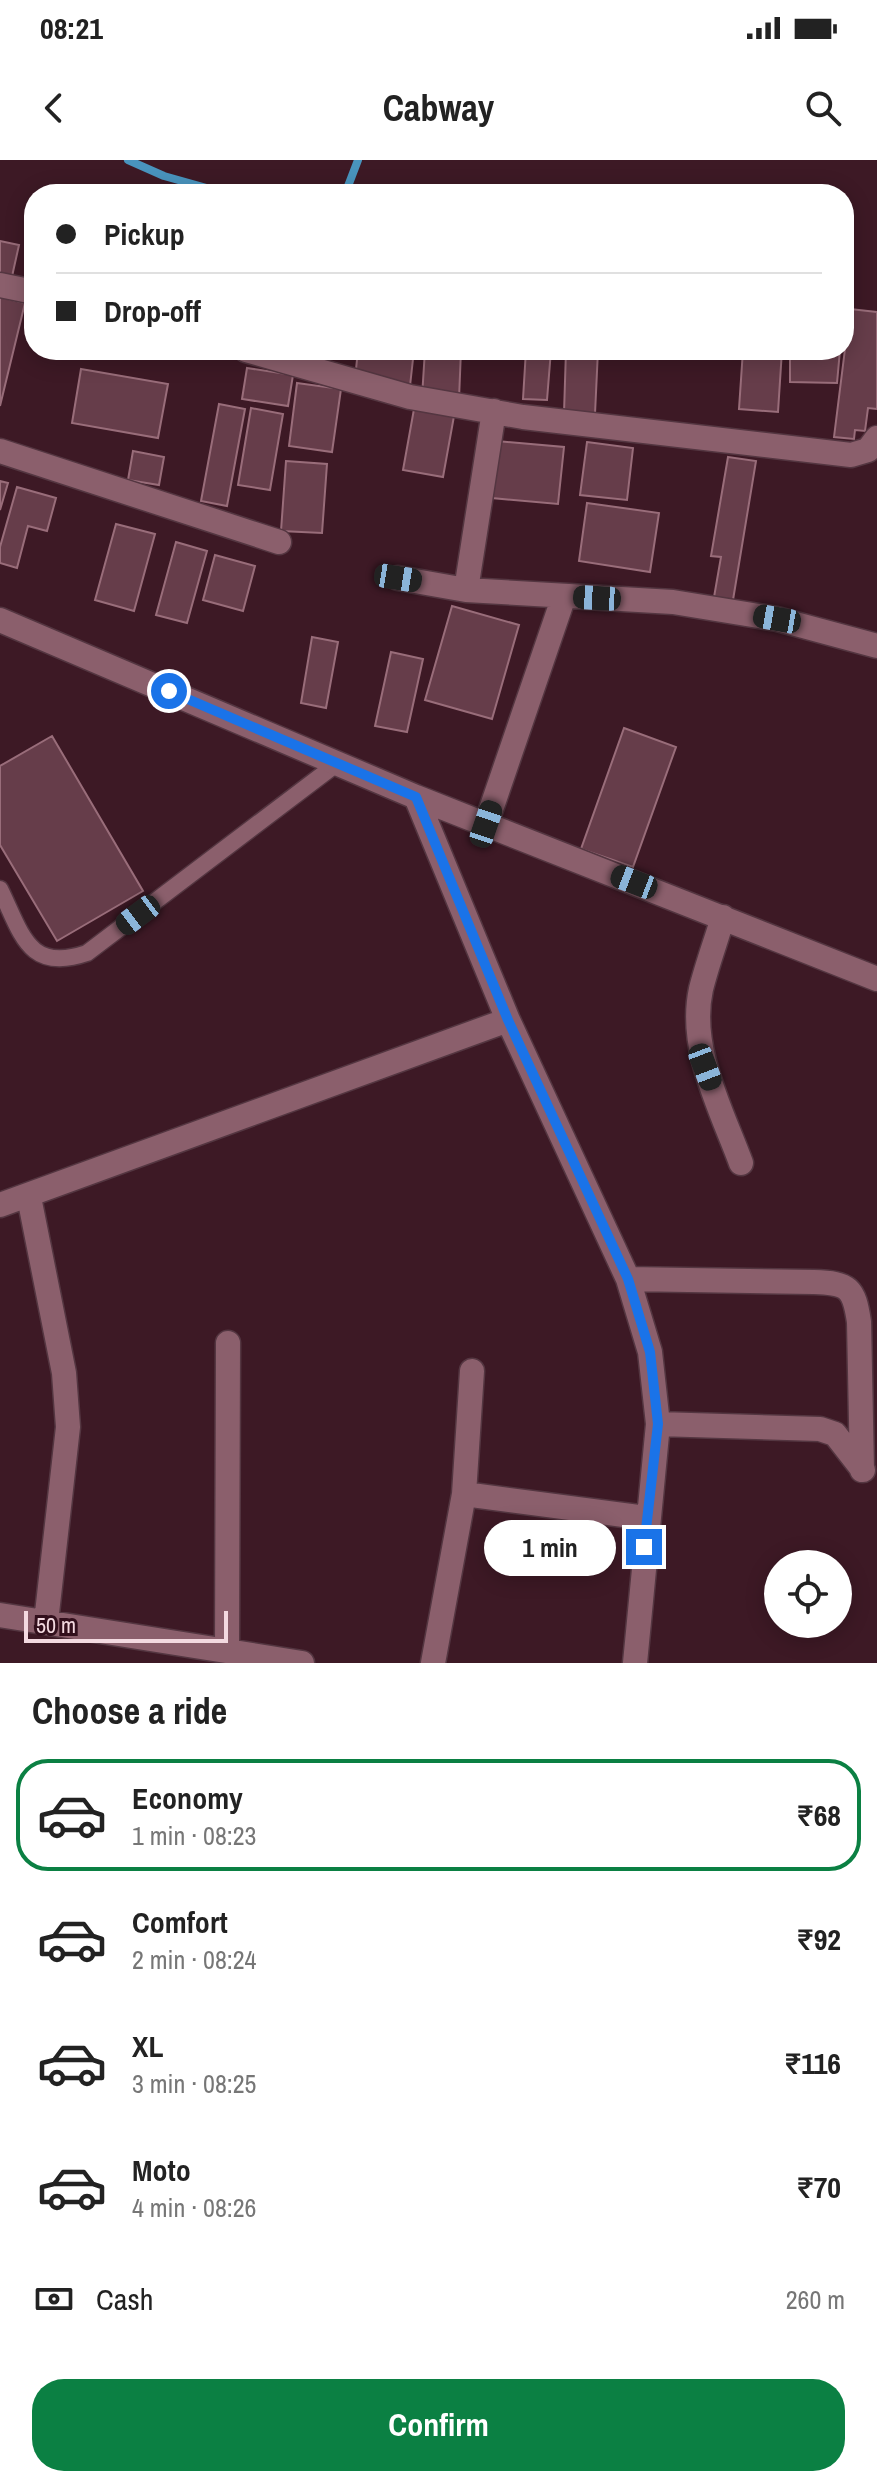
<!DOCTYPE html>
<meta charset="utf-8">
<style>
:root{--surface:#fff;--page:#f2f2f2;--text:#222;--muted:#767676;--line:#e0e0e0;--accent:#0b8043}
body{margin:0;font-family:"Archivo Narrow",sans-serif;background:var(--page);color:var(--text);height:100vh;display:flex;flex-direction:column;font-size:30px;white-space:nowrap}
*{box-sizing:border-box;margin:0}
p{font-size:26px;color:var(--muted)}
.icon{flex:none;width:44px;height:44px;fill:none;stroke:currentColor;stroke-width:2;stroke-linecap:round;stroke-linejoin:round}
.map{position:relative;height:1503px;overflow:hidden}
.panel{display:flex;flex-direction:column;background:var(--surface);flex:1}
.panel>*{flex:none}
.hud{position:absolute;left:24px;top:24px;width:830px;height:176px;border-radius:32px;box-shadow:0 4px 20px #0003;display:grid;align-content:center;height:176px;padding:0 32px;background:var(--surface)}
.tools{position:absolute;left:764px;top:1390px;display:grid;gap:16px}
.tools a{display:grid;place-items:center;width:88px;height:88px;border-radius:50%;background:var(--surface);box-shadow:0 4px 20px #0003;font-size:40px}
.scale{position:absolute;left:24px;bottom:20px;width:204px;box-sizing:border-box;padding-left:8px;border:4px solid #f3d9e0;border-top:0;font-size:22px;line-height:28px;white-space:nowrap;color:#f3d9e0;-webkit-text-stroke:6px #320f1c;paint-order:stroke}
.end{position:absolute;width:36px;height:36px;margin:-18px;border:10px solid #1a73e8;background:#fff;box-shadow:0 0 0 4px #fff}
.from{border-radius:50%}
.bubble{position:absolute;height:56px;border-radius:28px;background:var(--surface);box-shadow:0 4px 20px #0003;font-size:26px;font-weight:800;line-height:56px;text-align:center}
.car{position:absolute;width:24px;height:48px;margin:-24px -12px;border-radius:10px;box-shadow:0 0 6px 2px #0007;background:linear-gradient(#222 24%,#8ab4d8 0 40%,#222 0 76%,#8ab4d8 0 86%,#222 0)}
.hud b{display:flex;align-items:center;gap:28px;height:76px;font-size:30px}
.hud b+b{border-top:2px solid var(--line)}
.hud i{width:20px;height:20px;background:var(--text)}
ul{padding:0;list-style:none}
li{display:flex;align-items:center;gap:24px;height:112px;margin:0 16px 12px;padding:0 16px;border:4px solid transparent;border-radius:32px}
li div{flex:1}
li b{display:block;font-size:30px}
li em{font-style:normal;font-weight:800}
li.on{border-color:var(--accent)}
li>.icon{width:72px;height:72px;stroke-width:1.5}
h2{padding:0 32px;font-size:36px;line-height:96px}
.pay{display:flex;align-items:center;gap:20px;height:88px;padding:0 32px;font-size:30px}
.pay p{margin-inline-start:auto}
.action{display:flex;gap:16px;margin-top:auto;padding:16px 32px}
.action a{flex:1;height:92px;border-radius:32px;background:var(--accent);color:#fff;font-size:32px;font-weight:800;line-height:92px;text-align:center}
.status{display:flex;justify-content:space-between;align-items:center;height:56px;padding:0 40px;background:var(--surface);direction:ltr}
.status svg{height:22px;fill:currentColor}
header{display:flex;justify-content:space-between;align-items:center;height:104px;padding:0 32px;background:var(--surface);font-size:36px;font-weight:800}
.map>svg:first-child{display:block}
</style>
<div class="status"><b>08:21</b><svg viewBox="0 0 49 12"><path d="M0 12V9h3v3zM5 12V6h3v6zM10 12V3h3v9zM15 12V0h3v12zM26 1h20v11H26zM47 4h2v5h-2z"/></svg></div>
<header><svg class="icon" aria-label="back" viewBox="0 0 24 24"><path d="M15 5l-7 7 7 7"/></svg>Cabway<svg class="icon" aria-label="search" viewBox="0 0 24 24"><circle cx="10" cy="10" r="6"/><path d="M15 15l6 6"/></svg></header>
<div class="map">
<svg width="877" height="1503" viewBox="0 0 877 1503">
<rect width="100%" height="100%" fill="#3d1925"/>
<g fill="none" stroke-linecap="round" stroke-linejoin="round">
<path stroke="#4994be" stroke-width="8" d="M128 0 164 16 228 34
M345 34 358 0"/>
</g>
<path fill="#663d4a" stroke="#996d7a" stroke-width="2" d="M0 81 19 85 11 121 0 118Z
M0 137 25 143 0 246Z
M850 149 877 152V249L868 248 865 271 855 270 854 279 834 277Z
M358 190H414L410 226 355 219Z
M425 190H461L459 239 422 237Z
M526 190H551L547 240 523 239Z
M566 190H598L595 254 564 253Z
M743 190H782L778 252 739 249Z
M790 190H840L837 223 790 222Z
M247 208 293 215 288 246 242 239Z
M81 209 168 224 158 278 72 263Z
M297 223 341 229 332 292 289 286Z
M219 244 245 249 227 346 201 341Z
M251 248 283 254 270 330 238 325Z
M414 249 454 256 443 317 403 310Z
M497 281 564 287 558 344 492 338Z
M587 282 633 288 627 340 580 335Z
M133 291 164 297 159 325 128 320Z
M728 297 756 301 732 446 713 443 721 397 711 396Z
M286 301 327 304 322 373 281 371Z
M0 321 8 323 0 350Z
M17 327 56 338 47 371 28 366 17 408 0 403V387Z
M587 343 659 353 650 412 579 401Z
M116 364 155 374 134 451 95 440Z
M176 382 207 391 187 463 156 455Z
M215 395 255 406 243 451 203 440Z
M452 446 519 465 492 559 425 540Z
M312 477 338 482 326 548 301 543Z
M391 492 423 499 407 572 375 566Z
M624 568 676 587 633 707 581 689Z
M52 576 143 731 57 781 0 685V606Z"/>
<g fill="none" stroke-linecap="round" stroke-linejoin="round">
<defs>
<path id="service" d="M0 729C22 774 28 813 87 793L339 602"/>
<path id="minor" d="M0 125 34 132
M246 190 410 237 523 257 851 295 868 290 877 278
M0 291 279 382
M398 418 466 430 673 442 777 459 877 486
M466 430 494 251
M0 460 416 637 877 819
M416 637 508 860 628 1119 650 1192 658 1264 635 1503
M486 664 564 436
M723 757C716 781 707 805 701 829 688 888 721 949 741 1003
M29 1037 64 1213 68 1267 46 1462
M0 1045 508 860
M628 1119 814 1122C849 1123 854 1128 859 1162L862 1310
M658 1264 820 1269 835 1274 863 1310
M464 1334 646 1358
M0 1455 302 1503
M227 1492 228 1183
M433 1503 464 1334 472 1211"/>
</defs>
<use href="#service" stroke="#543641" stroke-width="19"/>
<use href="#minor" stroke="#543641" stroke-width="27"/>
<use href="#service" stroke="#8b5f6c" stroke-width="16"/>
<use href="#minor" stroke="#8b5f6c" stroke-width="24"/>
</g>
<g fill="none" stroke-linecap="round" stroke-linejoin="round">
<path stroke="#1a73e8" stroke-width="10" d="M169 531 416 637 508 860 628 1119 650 1192 658 1264 644 1387"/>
</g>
</svg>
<div class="tools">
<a><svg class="icon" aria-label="locate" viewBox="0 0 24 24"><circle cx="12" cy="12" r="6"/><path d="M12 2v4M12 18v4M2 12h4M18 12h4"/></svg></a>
</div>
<div class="scale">50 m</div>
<i class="end from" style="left:169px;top:531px"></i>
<i class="end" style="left:644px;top:1387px"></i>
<div class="bubble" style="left:484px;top:1360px;width:132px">1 min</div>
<i class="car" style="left:398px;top:418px;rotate:99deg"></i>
<i class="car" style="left:597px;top:438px;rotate:273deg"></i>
<i class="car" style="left:777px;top:459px;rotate:280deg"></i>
<i class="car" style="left:486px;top:664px;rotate:19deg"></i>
<i class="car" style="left:634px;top:722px;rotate:291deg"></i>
<i class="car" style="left:138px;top:755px;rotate:233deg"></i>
<i class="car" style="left:705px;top:907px;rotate:159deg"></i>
<div class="hud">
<b><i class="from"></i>Pickup</b>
<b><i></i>Drop-off</b>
</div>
</div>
<section class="panel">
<h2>Choose a ride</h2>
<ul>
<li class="on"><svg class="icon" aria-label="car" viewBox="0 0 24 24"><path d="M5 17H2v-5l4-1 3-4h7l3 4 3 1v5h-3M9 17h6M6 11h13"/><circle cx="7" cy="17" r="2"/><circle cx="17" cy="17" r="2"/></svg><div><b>Economy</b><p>1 min · 08:23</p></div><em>₹68</em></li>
<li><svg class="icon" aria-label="car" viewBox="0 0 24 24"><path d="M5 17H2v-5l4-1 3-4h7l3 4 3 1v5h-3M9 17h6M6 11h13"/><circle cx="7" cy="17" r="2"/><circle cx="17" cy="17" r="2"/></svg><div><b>Comfort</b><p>2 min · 08:24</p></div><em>₹92</em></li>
<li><svg class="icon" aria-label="car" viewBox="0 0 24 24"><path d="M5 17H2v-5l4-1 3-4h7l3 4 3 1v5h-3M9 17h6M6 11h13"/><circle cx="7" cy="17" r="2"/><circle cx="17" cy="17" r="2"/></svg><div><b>XL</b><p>3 min · 08:25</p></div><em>₹116</em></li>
<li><svg class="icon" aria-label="car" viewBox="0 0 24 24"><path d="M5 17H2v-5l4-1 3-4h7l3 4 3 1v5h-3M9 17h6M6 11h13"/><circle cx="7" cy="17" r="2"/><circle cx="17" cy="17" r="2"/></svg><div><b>Moto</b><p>4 min · 08:26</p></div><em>₹70</em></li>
</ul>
<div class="pay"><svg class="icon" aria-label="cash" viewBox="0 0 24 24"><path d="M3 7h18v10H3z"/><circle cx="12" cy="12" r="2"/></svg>Cash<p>260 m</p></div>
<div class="action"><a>Confirm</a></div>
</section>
